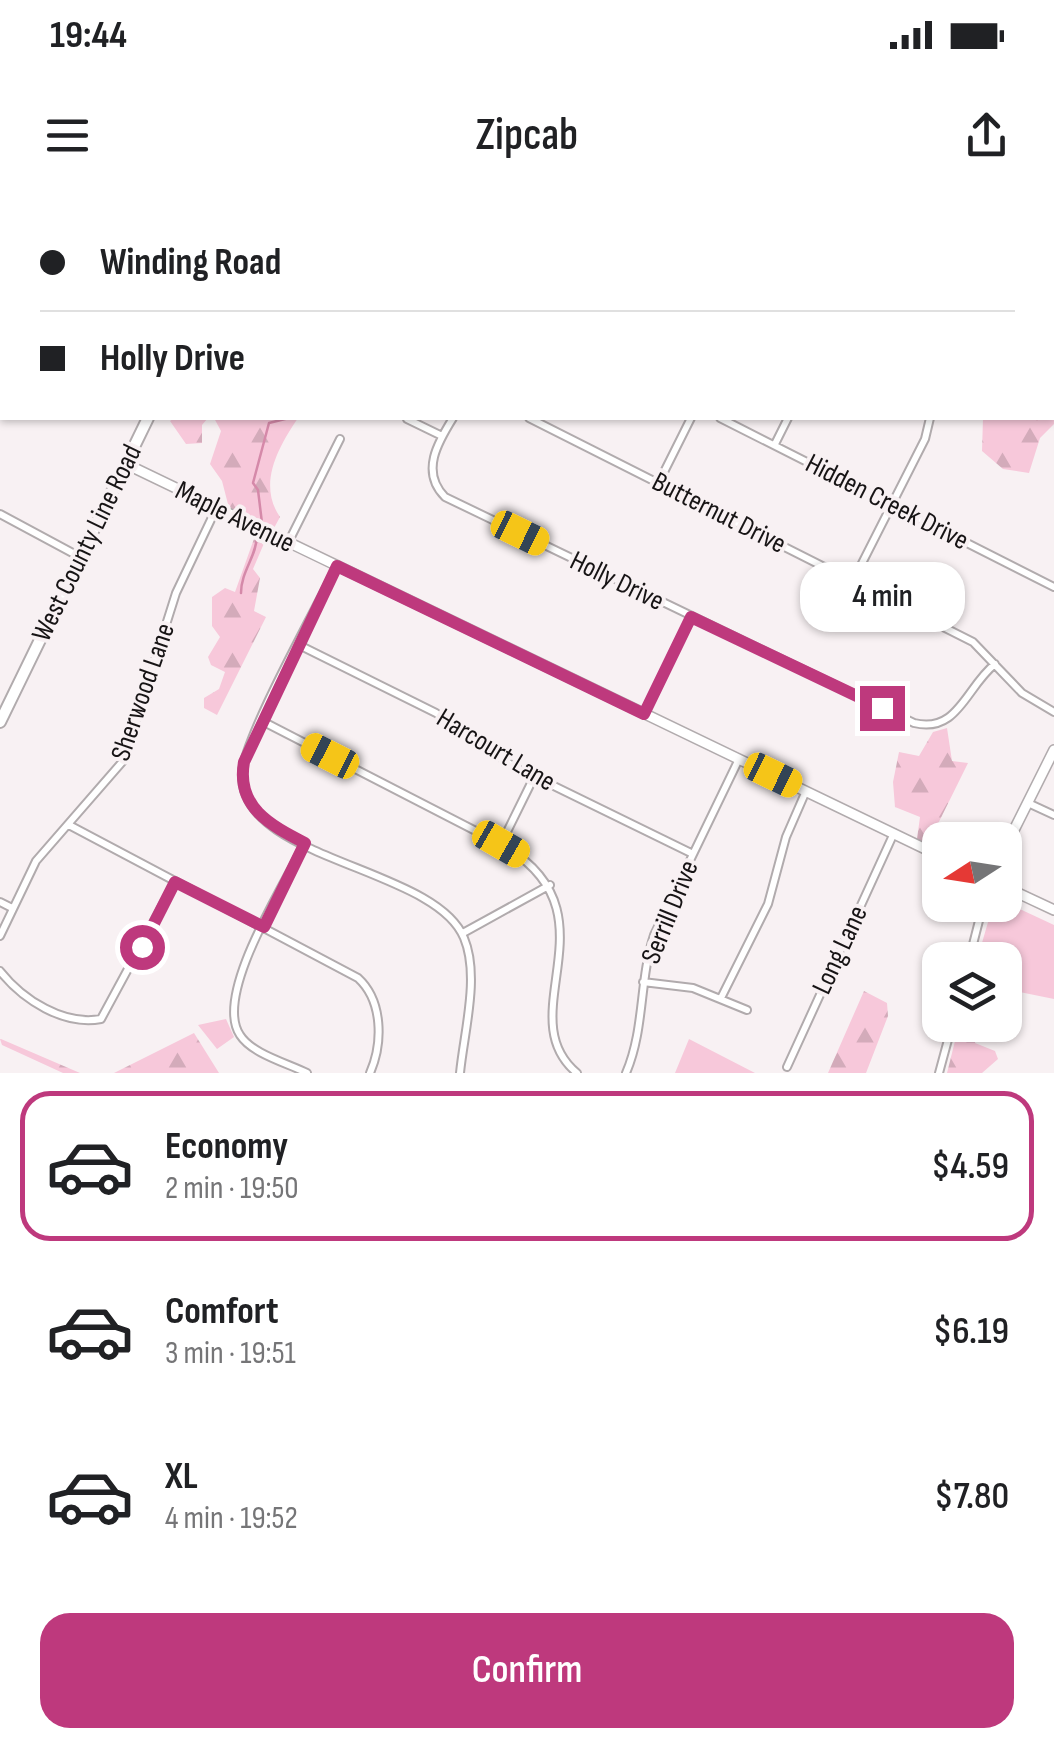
<!DOCTYPE html>
<meta charset="utf-8">
<style>
:root{--surface:#fff;--page:#f2f2f2;--text:#202124;--muted:#757577;--line:#e0e0e0;--accent:#be397d}
body{margin:0;font-family:"Sofia Sans Condensed",sans-serif;background:var(--page);color:var(--text);height:100vh;display:flex;flex-direction:column;font-size:38px;white-space:nowrap}
*{box-sizing:border-box;margin:0}
p{font-size:32px;color:var(--muted)}
.icon{flex:none;width:55px;height:55px;fill:none;stroke:currentColor;stroke-width:2;stroke-linecap:round;stroke-linejoin:round}
.map{position:relative;height:873px;overflow:hidden}
.drawer{display:flex;flex-direction:column;background:var(--surface);flex:1}
.drawer>*{flex:none}
.guide{position:absolute;left:0px;top:0px;width:1055px;height:220px;box-shadow:0 2px 8px #0004;display:grid;align-content:center;height:220px;padding:0 40px;background:var(--surface)}
.needle{width:65px;rotate:258deg}
.controls{position:absolute;left:922px;top:622px;display:grid;gap:20px}
.controls a{display:grid;place-items:center;width:100px;height:100px;border-radius:20px;background:var(--surface);box-shadow:0 2px 8px #0004;font-size:50px}
.end{position:absolute;width:45px;height:45px;margin:-22px;border:12px solid #be397d;background:#fff;box-shadow:0 0 0 5px #fff}
.from{border-radius:50%}
.bubble{position:absolute;height:70px;border-radius:30px;background:var(--surface);box-shadow:0 2px 8px #0004;font-size:32px;font-weight:600;line-height:70px;text-align:center}
.car{position:absolute;width:30px;height:60px;margin:-30px -15px;border-radius:12px;box-shadow:0 0 8px 2px #0007;background:linear-gradient(#f5c518 24%,#345 0 40%,#f5c518 0 76%,#345 0 86%,#f5c518 0)}
.guide b{display:flex;align-items:center;gap:35px;height:95px;font-size:38px}
.guide b+b{border-top:2px solid var(--line)}
.guide i{width:25px;height:25px;background:var(--text)}
ul{padding:18px 0 0;list-style:none}
li{display:flex;align-items:center;gap:30px;height:150px;margin:0 20px 15px;padding:0 20px;border:5px solid transparent;border-radius:30px}
li div{flex:1}
li b{display:block;font-size:38px}
li em{font-style:normal;font-weight:600}
li.active{border-color:var(--accent)}
li>.icon{width:90px;height:90px;stroke-width:1.5}
.primary-button{display:flex;gap:20px;margin-top:auto;padding:20px 40px}
.primary-button a{flex:1;height:115px;border-radius:30px;background:var(--accent);color:#fff;font-size:40px;font-weight:600;line-height:115px;text-align:center}
.status{display:flex;justify-content:space-between;align-items:center;height:70px;padding:0 50px;background:var(--surface);direction:ltr}
.status svg{height:28px;fill:currentColor}
header{display:flex;justify-content:space-between;align-items:center;height:130px;padding:0 40px;background:var(--surface);font-size:45px;font-weight:600}
.map>svg:first-child{display:block}
</style>
<div class="status"><b>19:44</b><svg viewBox="0 0 49 12"><path d="M0 12V9h3v3zM5 12V6h3v6zM10 12V3h3v9zM15 12V0h3v12zM26 1h20v11H26zM47 4h2v5h-2z"/></svg></div>
<header><svg class="icon" aria-label="menu" viewBox="0 0 24 24"><path d="M4 6h16M4 12h16M4 18h16"/></svg>Zipcab<svg class="icon" aria-label="share" viewBox="0 0 24 24"><path d="M12 15V3M7 8l5-5 5 5M5 13v7h14v-7"/></svg></header>
<div class="map">
<svg width="1054" height="873" viewBox="0 0 1054 873">
<defs>
<pattern id="forest-firs" width="22" height="20" patternUnits="userSpaceOnUse" patternTransform="scale(2.5)"><rect width="22" height="20" fill="#f7c8da"/><path d="M5 1l3.5 6h-7zM16 11l3.5 6h-7z" fill="#d3abba"/></pattern>
</defs>
<rect width="100%" height="100%" fill="#f8f1f3"/>
<path fill="#f7c8da" d="M1005 702 1054 725V799L1005 789V760H977L993 705Z
M226 819 234 837 217 849 198 825Z
M689 839 755 873H675Z"/>
<path fill="url(#forest-firs)" d="M795 0H962V2H793Z
M1053 152 1054 224 1040 238 1029 273 1003 269 982 251 983 218H1052Z
M174 218H208L202 225V243L186 244 170 221Z
M214 218H298C279 246 257 284 280 317L274 328 229 308 222 281 210 264 221 231Z
M255 336 265 341 253 369 260 378 254 411 266 417 217 515 204 508V498L219 489 225 472 211 465 208 457 220 437 212 426V397L225 388 235 392Z
M947 528 952 561 968 563 928 644 917 639 920 617 895 607 893 582 899 552 919 556 933 532Z
M864 791 887 803 888 816 866 873H828Z
M959 825 977 830 975 843 995 851 998 859 982 873H947Z
M194 833 219 873H114Z
M0 839H1L80 873H63L2 845Z"/>
<g fill="none" stroke-linecap="round" stroke-linejoin="round">
<path stroke="#d589a9" stroke-width="2.5" d="M460 0 461 2
M873 0 875 2
M843 2 845 0
M1036 218 1037 219
M262 323 258 290 253 283 269 223 289 218
M241 393C241 371 257 356 257 335"/>
<defs>
<path id="street" d="M635 0 640 2
M578 2 579 0
M1034 2 1035 0
M1052 16 1054 17
M0 148 2 149
M453 218C438 242 420 272 445 297L914 523C958 534 966 487 995 464
M529 218 973 442 1022 493 1054 512
M720 218 1054 387
M407 219 442 236
M775 244 788 218
M659 282 691 218
M0 314 80 357
M288 343 340 239
M337 366C317 407 244 537 242 573 238 661 435 666 464 738 480 776 464 832 460 873
M853 381 925 239 930 218
M299 445 436 513 513 566 693 654
M644 513 691 417
M262 521 501 644C622 713 507 815 577 873
M1028 603 1054 615
M69 625 358 778C383 801 383 843 370 873
M305 643C285 684 213 795 240 835 252 854 287 863 307 873
M501 644 534 577
M0 702 12 708
M463 733 550 685
M0 736 36 661 123 561 176 393 216 309
M969 760 983 705
M0 771C23 800 64 826 101 819L175 682
M643 782 693 788 747 810
M721 798 768 704 786 637 806 591
M787 867 894 633
M626 873C645 829 639 780 654 735L739 559
M939 873 952 825"/>
<path id="secondary" d="M0 21 2 22
M126 264 940 656
M1005 648 1054 550
M1005 687 1054 710"/>
<path id="primary" d="M252 2 253 0
M0 522 148 218"/>
</defs>
<use href="#street" stroke="#b1abad" stroke-width="10"/>
<use href="#secondary" stroke="#b1abad" stroke-width="12"/>
<use href="#primary" stroke="#b1abad" stroke-width="14"/>
<use href="#street" stroke="#fff" stroke-width="6"/>
<use href="#secondary" stroke="#fff" stroke-width="9"/>
<use href="#primary" stroke="#fff" stroke-width="10"/>
</g>
<g fill="none" stroke-linecap="round" stroke-linejoin="round">
<path stroke="#be397d" stroke-width="12" d="M142 747 175 682 264 727 305 643C270 625 236 607 244 562L337 366 644 514 691 417 882 508"/>
</g>
<g text-anchor="middle" dominant-baseline="central" stroke-width="8" stroke-linejoin="round" paint-order="stroke">
<g font-size="28" fill="#171415" stroke="#f8f1f3">
<text transform="translate(887 302) rotate(27)">Hidden Creek Drive</text>
<text transform="translate(719 313) rotate(27)">Butternut Drive</text>
<text transform="translate(235 317) rotate(26)">Maple Avenue</text>
<text transform="translate(87 343) rotate(-64)">West County Line Road</text>
<text transform="translate(617 381) rotate(26)">Holly Drive</text>
<text transform="translate(143 492) rotate(-71)">Sherwood Lane</text>
<text transform="translate(496 550) rotate(31)">Harcourt Lane</text>
<text transform="translate(670 712) rotate(-68)">Serrill Drive</text>
<text transform="translate(840 750) rotate(-65)">Long Lane</text>
</g>
</g>
</svg>
<div class="controls">
<a><svg class="needle" viewBox="-14 -14 28 28"><path d="M0-13l5 13h-10z" fill="#e53935"/><path d="M0 13l5-13h-10z" fill="#757577"/></svg></a>
<a><svg class="icon" aria-label="layers" viewBox="0 0 24 24"><path d="M12 4l9 5-9 5-9-5zM3 14l9 5 9-5"/></svg></a>
</div>
<i class="end from" style="left:142px;top:747px"></i>
<i class="end" style="left:882px;top:508px"></i>
<div class="bubble" style="left:800px;top:362px;width:165px">4 min</div>
<i class="car" style="left:520px;top:333px;rotate:116deg"></i>
<i class="car" style="left:330px;top:556px;rotate:297deg"></i>
<i class="car" style="left:773px;top:575px;rotate:116deg"></i>
<i class="car" style="left:501px;top:644px;rotate:120deg"></i>
<div class="guide">
<b><i class="from"></i>Winding Road</b>
<b><i></i>Holly Drive</b>
</div>
</div>
<section class="drawer">
<ul>
<li class="active"><svg class="icon" aria-label="car" viewBox="0 0 24 24"><path d="M5 17H2v-5l4-1 3-4h7l3 4 3 1v5h-3M9 17h6M6 11h13"/><circle cx="7" cy="17" r="2"/><circle cx="17" cy="17" r="2"/></svg><div><b>Economy</b><p>2 min · 19:50</p></div><em>$4.59</em></li>
<li><svg class="icon" aria-label="car" viewBox="0 0 24 24"><path d="M5 17H2v-5l4-1 3-4h7l3 4 3 1v5h-3M9 17h6M6 11h13"/><circle cx="7" cy="17" r="2"/><circle cx="17" cy="17" r="2"/></svg><div><b>Comfort</b><p>3 min · 19:51</p></div><em>$6.19</em></li>
<li><svg class="icon" aria-label="car" viewBox="0 0 24 24"><path d="M5 17H2v-5l4-1 3-4h7l3 4 3 1v5h-3M9 17h6M6 11h13"/><circle cx="7" cy="17" r="2"/><circle cx="17" cy="17" r="2"/></svg><div><b>XL</b><p>4 min · 19:52</p></div><em>$7.80</em></li>
</ul>
<div class="primary-button"><a>Confirm</a></div>
</section>
